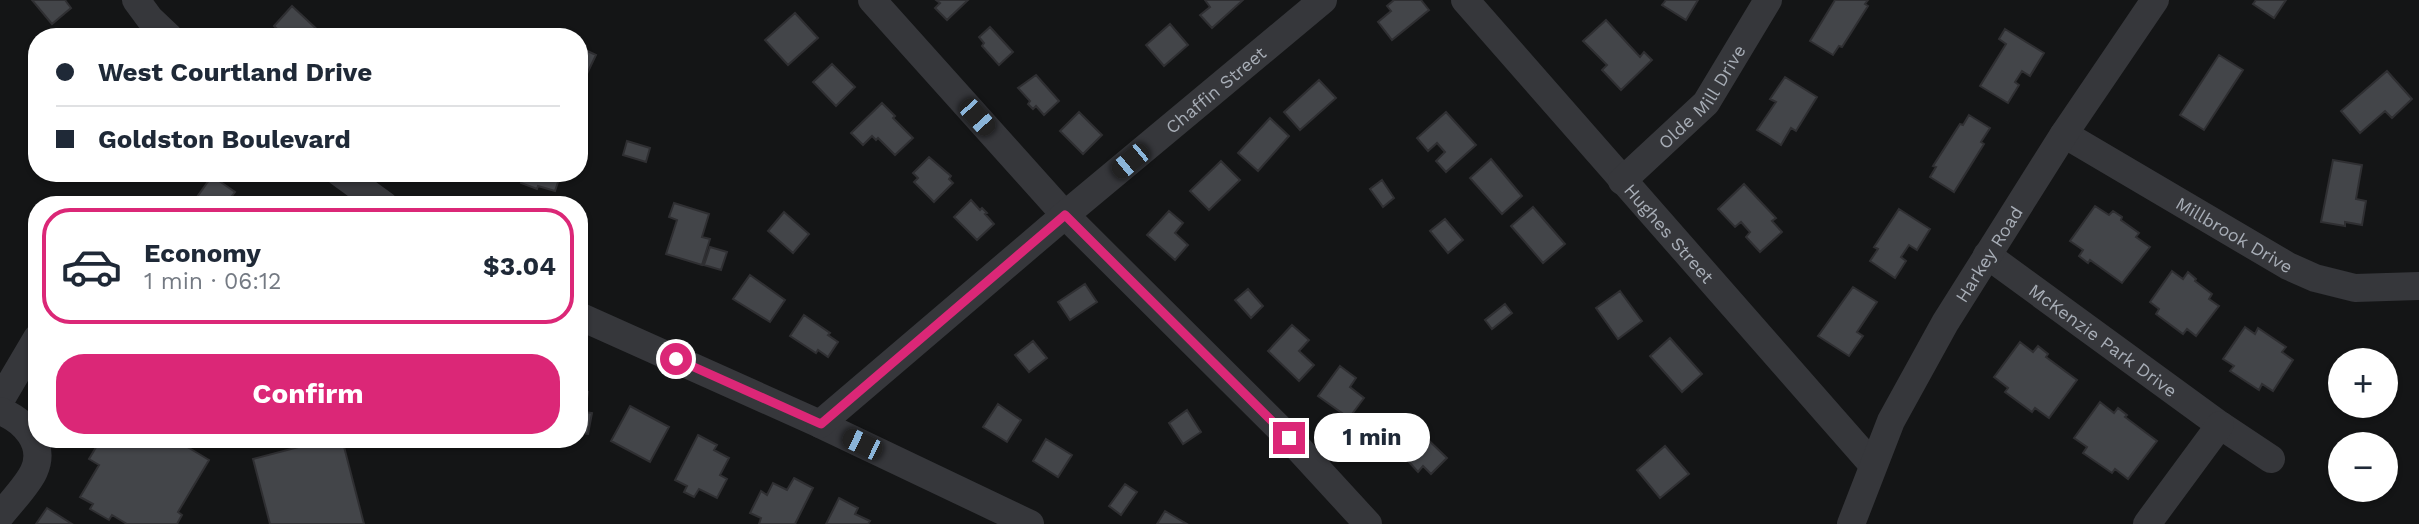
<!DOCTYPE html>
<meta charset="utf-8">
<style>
:root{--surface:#fff;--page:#f6f6f7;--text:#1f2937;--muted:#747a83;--line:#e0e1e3;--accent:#db2777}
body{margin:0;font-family:"Work Sans",sans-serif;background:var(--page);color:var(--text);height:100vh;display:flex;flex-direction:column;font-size:26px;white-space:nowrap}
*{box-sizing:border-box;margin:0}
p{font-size:23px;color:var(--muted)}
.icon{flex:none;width:38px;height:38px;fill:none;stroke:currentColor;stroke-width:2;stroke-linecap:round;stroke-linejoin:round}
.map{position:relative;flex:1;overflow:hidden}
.sheet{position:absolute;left:28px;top:196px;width:560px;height:252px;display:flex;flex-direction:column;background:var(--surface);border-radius:28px;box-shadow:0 2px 5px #0004}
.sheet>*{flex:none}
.hud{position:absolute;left:28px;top:28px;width:560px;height:154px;border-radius:28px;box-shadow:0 2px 5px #0004;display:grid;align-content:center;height:154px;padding:0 28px;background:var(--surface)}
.buttons{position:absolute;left:2328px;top:348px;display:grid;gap:14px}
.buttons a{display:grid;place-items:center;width:70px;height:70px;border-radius:50%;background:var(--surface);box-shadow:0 2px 5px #0004;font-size:35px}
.end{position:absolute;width:32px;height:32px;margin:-16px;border:9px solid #db2777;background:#fff;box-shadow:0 0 0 4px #fff}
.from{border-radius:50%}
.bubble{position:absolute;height:49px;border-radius:24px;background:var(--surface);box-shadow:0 2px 5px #0004;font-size:23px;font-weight:700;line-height:49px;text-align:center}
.car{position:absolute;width:21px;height:42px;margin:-21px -10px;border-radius:9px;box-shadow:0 0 5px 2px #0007;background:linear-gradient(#222 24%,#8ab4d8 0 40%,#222 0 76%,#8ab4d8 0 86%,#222 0)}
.hud b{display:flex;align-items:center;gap:24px;height:66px;font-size:26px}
.hud b+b{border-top:2px solid var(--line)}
.hud i{width:18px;height:18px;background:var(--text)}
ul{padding:12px 0 0;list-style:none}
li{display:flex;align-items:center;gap:21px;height:116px;margin:0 14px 10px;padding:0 14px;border:4px solid var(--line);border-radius:28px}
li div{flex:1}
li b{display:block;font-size:26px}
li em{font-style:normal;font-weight:700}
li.on{border-color:var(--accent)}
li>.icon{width:63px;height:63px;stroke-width:1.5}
.button{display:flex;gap:14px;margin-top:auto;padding:14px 28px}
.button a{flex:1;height:80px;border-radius:28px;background:var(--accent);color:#fff;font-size:28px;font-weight:700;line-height:80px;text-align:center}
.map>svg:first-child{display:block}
</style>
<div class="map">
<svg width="2419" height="524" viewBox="0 0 2419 524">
<rect width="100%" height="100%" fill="#141516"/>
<path fill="#434549" stroke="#2f2f32" stroke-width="2" d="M32 0H65L71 8 52 24Z
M936 0H968L947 20 935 8 940 3Z
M1205 0H1243L1212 28 1200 15 1210 7Z
M1394 0H1421L1429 10 1392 40 1378 22 1391 11 1387 6Z
M1666 0H1698L1686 20 1662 5Z
M1835 0H1868L1865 4 1868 6 1842 47 1839 46 1833 55 1810 41Z
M2256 0H2286L2274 18 2253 4Z
M292 6 323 35 322 37H286L274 26Z
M795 13 818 38 788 65 765 40Z
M1606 20 1640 57 1644 52 1652 60 1621 90 1602 70 1607 65 1583 41Z
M1170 24 1188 45 1164 66 1146 45Z
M990 27 1013 52 999 65 982 46 984 43 979 37Z
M2005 29 2044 53 2030 76 2022 71 2015 82 2019 85 2008 103 1980 86 2006 44 1999 39Z
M579 47 596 55 583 82 579 81Z
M2219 55 2243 70 2204 130 2180 115Z
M832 64 855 87 836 106 813 82Z
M2387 71 2412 99 2392 118 2385 111 2360 133 2341 111Z
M1036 75 1059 101 1044 115 1036 106 1033 109 1028 104 1030 101 1018 88Z
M1785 77 1817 97 1796 131 1791 128 1781 145 1757 130 1776 102 1770 99Z
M1319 80 1336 98 1300 130 1284 112Z
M882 103 895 116 893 118 913 138 895 155 878 138 876 140 872 136 863 145 851 133Z
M1079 112 1102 135 1083 154 1060 131Z
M1446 112 1476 145 1446 172 1436 161 1445 152 1437 143 1428 151 1417 138Z
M1969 115 1990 128 1981 142 1984 144 1954 192 1930 177 1936 167 1933 166 1960 124 1963 125Z
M1270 118 1289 136 1258 171 1238 153Z
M627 141 650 148 646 162 623 155Z
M929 157 951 176 949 179 953 183 934 202 914 182 918 178 913 173Z
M1491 159 1522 196 1502 214 1470 178Z
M2333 160 2362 165 2356 199 2366 201 2362 225 2345 222V226L2321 222Z
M1221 161 1240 180 1209 210 1190 191Z
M502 173H561L555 191 538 186 537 189 521 183 522 180Z
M212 176 235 192 225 205H208L197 197Z
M1382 180 1394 198 1383 207 1370 189Z
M1744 184 1776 218 1772 221 1782 232 1760 252 1746 237 1750 232 1741 222 1735 227 1718 209Z
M971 200 980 210 982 208 987 213 985 214 994 224 977 240 954 217Z
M674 203 709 214 702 237 710 239 702 265 666 254 677 220 669 217Z
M2095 206 2109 215 2113 211 2122 217 2121 220 2139 233 2136 237 2150 247 2122 283 2090 260 2088 263 2079 256 2083 250 2070 241Z
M1533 207 1565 244 1543 263 1511 226Z
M1899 209 1930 229 1917 250 1909 245 1901 257 1906 261 1895 278 1870 261 1878 249 1874 247Z
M1169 211 1183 223 1175 233 1188 245 1175 260 1147 235Z
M784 212 809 234 793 253 768 231Z
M1445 219 1463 240 1448 253 1430 231Z
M710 247 727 252 721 270 704 265Z
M2172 271 2183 279 2188 272 2196 279 2195 281 2212 294 2209 299 2219 306 2196 336 2187 329 2183 334 2156 314 2159 309 2150 302Z
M750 275 785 300 770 322 733 299Z
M1085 284 1097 302 1070 320 1058 302Z
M1853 287 1877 302 1857 332 1863 336 1849 356 1818 336Z
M1248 289 1263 306 1251 318 1235 300Z
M1620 291 1642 321 1618 339 1596 308Z
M1505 304 1512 313 1492 329 1485 320Z
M804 315 830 333 828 335 838 342 828 357 818 350 816 353 790 336Z
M1292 325 1309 340 1299 351 1314 365 1299 381 1268 351Z
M2245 327 2255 334 2258 328 2286 347 2282 352 2293 360 2273 391 2262 384 2259 390 2230 371 2234 366 2223 359Z
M1670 338 1702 374 1682 392 1650 356Z
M1033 341 1047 358 1029 372 1015 355Z
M2020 342 2033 352 2038 346 2048 354 2046 357 2077 380 2049 418 2035 408 2032 412 2005 392 2008 388 1994 377Z
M1340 366 1356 378 1350 387 1364 398 1349 418 1318 396Z
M579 391 588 392 585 412 592 413 588 434 579 433Z
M2100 402 2114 413 2118 408 2127 415 2125 417 2157 441 2128 479 2115 469 2112 473 2083 453 2087 447 2074 438Z
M998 404 1021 420 1007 442 983 427Z
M630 406 669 427 650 462 611 441Z
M1187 410 1201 432 1183 444 1169 423Z
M1418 430 1447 458 1431 474 1423 466 1418 472 1409 462 1414 457 1403 446Z
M698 435 717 445 714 450 729 458 720 475 727 479 717 498 699 489 694 497 684 492 687 486 675 480Z
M101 439 112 443 115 439H174L209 460 178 512 182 515 177 524H127L112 515 109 520 90 509 93 504 80 497 99 465 89 459Z
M329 439H342L364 524H270L253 459Z
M1046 439 1072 455 1058 477 1033 461Z
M1665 446 1689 474 1660 498 1637 470Z
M794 478 813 488 795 524H759L761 518 750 513 761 491 767 495 773 483 787 490Z
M1125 484 1137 492 1121 515 1109 506Z
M839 498 858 508 855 514 870 521 868 524H826Z
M47 508 72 524H36Z
M1165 511 1187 524H1157Z"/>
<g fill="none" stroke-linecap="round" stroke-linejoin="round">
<g stroke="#36373b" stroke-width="28">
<path d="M136 0 150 19 169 37"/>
<path d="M872 0 1065 215 1289 438 1368 524"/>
<path id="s1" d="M1465 0 1873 465"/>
<path id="s2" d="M2064 134 2288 266 2315 278 2355 288 2419 286"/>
<path d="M340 173 384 205"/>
<path id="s3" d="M1622 181 1706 103 1768 0"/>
<path id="s4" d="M1987 255 2220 425 2271 459"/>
<path d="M579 316 820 424 1030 524"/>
<path d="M0 401 37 338"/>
<path d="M0 411C24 420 46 444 34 471 28 485 10 503 0 516"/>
<path id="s5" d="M820 424 1065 215 1323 0"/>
<path id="s6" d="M1851 524 1891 421 1945 323 2064 134 2155 0"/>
<path d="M2147 524 2220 425"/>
</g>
</g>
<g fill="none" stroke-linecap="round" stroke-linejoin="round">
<path stroke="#db2777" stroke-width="9" d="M676 359 821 424 1065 215 1289 438"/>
</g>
<g text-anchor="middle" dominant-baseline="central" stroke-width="6" stroke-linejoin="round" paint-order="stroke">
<g font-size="18" fill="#a7adb6" stroke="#0f1011">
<text stroke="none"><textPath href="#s5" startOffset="518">Chaffin Street</textPath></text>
<text stroke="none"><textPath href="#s3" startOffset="117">Olde Mill Drive</textPath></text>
<text stroke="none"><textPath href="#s1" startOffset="310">Hughes Street</textPath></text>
<text stroke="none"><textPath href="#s2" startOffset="198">Millbrook Drive</textPath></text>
<text stroke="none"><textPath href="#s6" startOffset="304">Harkey Road</textPath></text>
<text stroke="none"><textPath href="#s4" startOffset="144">McKenzie Park Drive</textPath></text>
</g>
</g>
</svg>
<div class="buttons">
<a>+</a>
<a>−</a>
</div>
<i class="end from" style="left:676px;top:359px"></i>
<i class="end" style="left:1289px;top:438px"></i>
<div class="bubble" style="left:1314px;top:413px;width:116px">1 min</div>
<i class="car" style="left:977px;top:117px;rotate:138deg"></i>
<i class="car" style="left:1130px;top:161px;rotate:230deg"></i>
<i class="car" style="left:862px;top:444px;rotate:296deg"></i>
<div class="hud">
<b><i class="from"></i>West Courtland Drive</b>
<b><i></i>Goldston Boulevard</b>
</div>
<section class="sheet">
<ul>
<li class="on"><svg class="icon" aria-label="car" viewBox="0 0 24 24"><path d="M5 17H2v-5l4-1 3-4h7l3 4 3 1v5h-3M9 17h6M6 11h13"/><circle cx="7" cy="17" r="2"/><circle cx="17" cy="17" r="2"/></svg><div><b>Economy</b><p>1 min · 06:12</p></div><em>$3.04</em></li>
</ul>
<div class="button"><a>Confirm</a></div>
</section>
</div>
